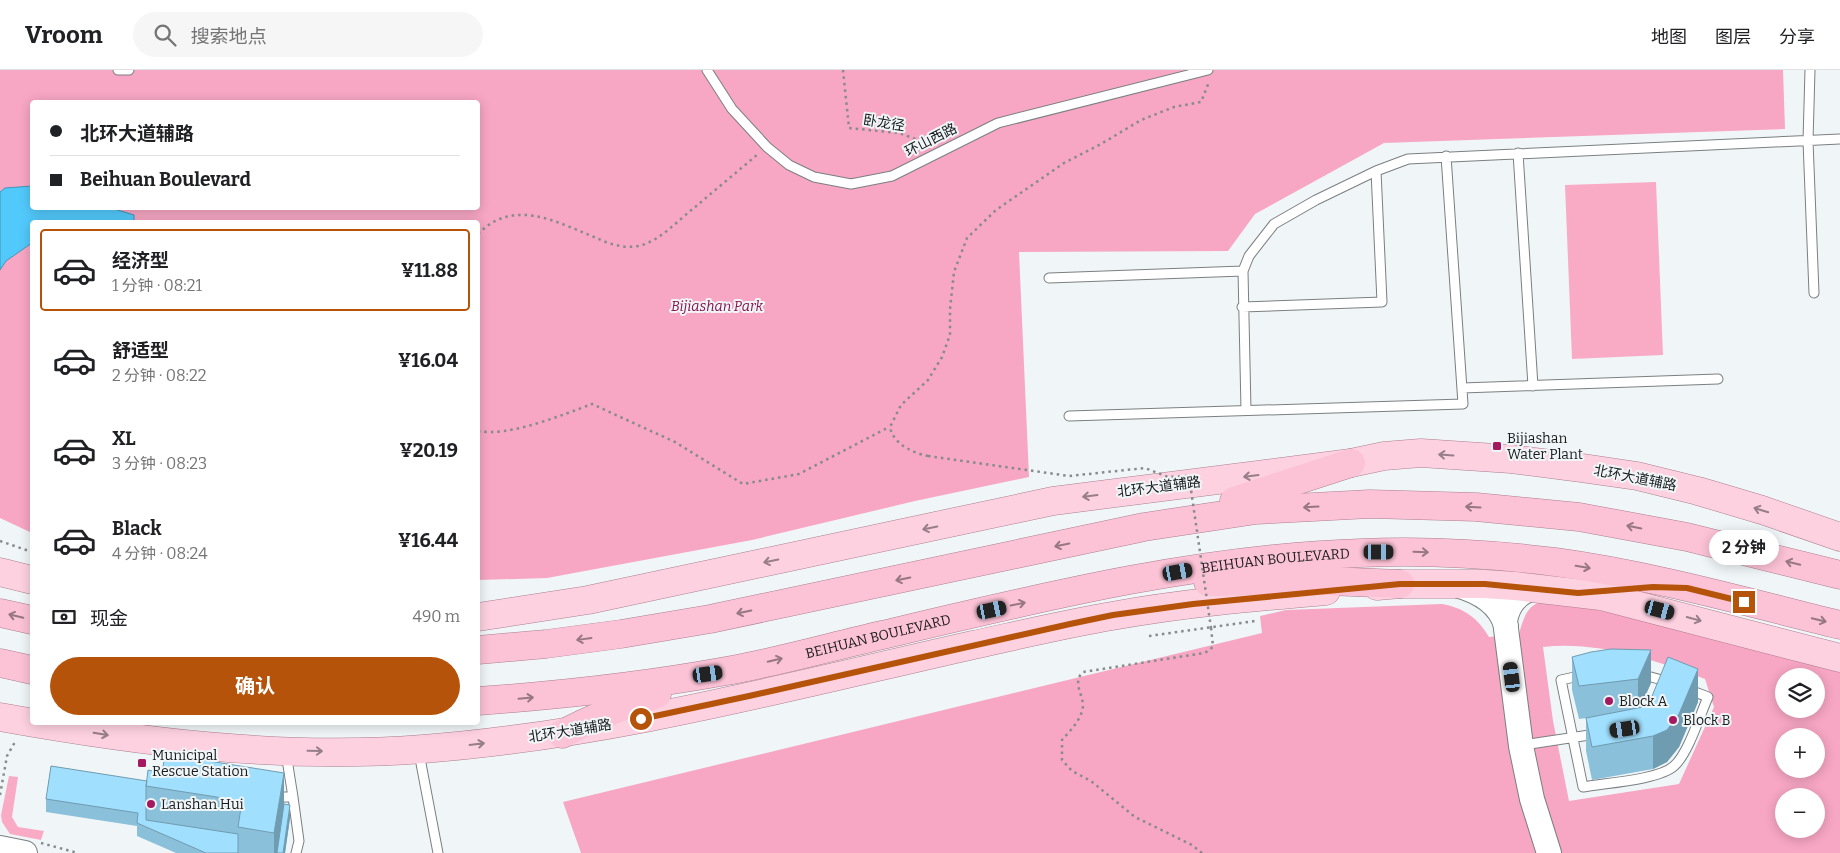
<!DOCTYPE html>
<html lang="zh">
<meta charset="utf-8">
<style>
:root{--surface:#fff;--page:#f6f6f6;--text:#202124;--muted:#757577;--line:#e0e0e0;--accent:#b45309}
body{margin:0;font-family:Bitter,"Noto Sans SC",serif;background:var(--page);color:var(--text);height:100vh;display:flex;flex-direction:column;font-size:19px;white-space:nowrap}
*{box-sizing:border-box;margin:0}
p{font-size:16px;color:var(--muted)}
.icon{flex:none;width:28px;height:28px;fill:none;stroke:currentColor;stroke-width:2;stroke-linecap:round;stroke-linejoin:round}
.map{position:relative;flex:1;overflow:hidden}
.drawer{position:absolute;left:30px;top:150px;width:450px;height:505px;display:flex;flex-direction:column;background:var(--surface);border-radius:5px;box-shadow:0 2px 12px #0003}
.drawer>*{flex:none}
.hud{position:absolute;left:30px;top:30px;width:450px;height:110px;border-radius:5px;box-shadow:0 2px 12px #0003;display:grid;align-content:center;height:110px;padding:0 20px;background:var(--surface)}
.fabs{position:absolute;left:1775px;top:598px;display:grid;gap:10px}
.fabs a{display:grid;place-items:center;width:50px;height:50px;border-radius:50%;background:var(--surface);box-shadow:0 2px 12px #0003;font-size:25px}
.end{position:absolute;width:22px;height:22px;margin:-11px;border:6px solid #b45309;background:#fff;box-shadow:0 0 0 2px #fff}
.from{border-radius:50%}
.bubble{position:absolute;height:35px;border-radius:18px;background:var(--surface);box-shadow:0 2px 12px #0003;font-size:16px;font-weight:700;line-height:35px;text-align:center}
.car{position:absolute;width:15px;height:30px;margin:-15px -8px;border-radius:6px;box-shadow:0 0 4px 1px #0007;background:linear-gradient(#222 24%,#8ab4d8 0 40%,#222 0 76%,#8ab4d8 0 86%,#222 0)}
.hud b{display:flex;align-items:center;gap:18px;height:48px;font-size:19px}
.hud b+b{border-top:1px solid var(--line)}
.hud i{width:12px;height:12px;background:var(--text)}
ul{padding:9px 0 0;list-style:none}
li{display:flex;align-items:center;gap:15px;height:82px;margin:0 10px 8px;padding:0 10px;border:2px solid transparent;border-radius:5px}
li div{flex:1}
li b{display:block;font-size:19px}
li em{font-style:normal;font-weight:700}
li.on{border-color:var(--accent)}
li>.icon{width:45px;height:45px;stroke-width:1.5}
.pay{display:flex;align-items:center;gap:12px;height:55px;padding:0 20px;font-size:19px}
.pay p{margin-inline-start:auto}
.button{display:flex;gap:10px;margin-top:auto;padding:10px 20px}
.button a{flex:1;height:58px;border-radius:30px;background:var(--accent);color:#fff;font-size:20px;font-weight:700;line-height:58px;text-align:center}
header{display:flex;align-items:center;gap:30px;box-sizing:border-box;height:70px;padding:0 25px;background:var(--surface);border-bottom:1px solid var(--line)}
header strong{font-size:24px}
nav{display:flex;gap:28px;margin-inline-start:auto;font-size:18px}
.search{width:350px;height:45px;background:var(--page);display:flex;align-items:center;gap:12px;box-sizing:border-box;padding:0 18px;border-radius:28px;color:var(--muted);font-size:19px}
.map>svg:first-child{display:block}
</style>
<header>
<strong>Vroom</strong>
<div class="search"><svg class="icon" aria-label="search" viewBox="0 0 24 24"><circle cx="10" cy="10" r="6"/><path d="M15 15l6 6"/></svg>搜索地点</div>
<nav><a>地图</a><a>图层</a><a>分享</a></nav>
</header>
<div class="map">
<svg width="1840" height="783" viewBox="0 0 1840 783">
<rect width="100%" height="100%" fill="#f0f6f8"/>
<path fill="#f9abc6" d="M1656 112 1663 285 1572 289 1565 115Z
M9 706 18 707 12 747 18 757 44 761 41 770 10 764 2 752 1 745Z"/>
<path fill="#f7a6c3" fill-rule="evenodd" d="M0 0H1783L1785 59 1384 73 1255 144 1228 181 1019 182 1029 407 915 431 752 470 547 508 478 510V152H134L133 145 111 138H478V32H32V116L5 118 0 122Z
M32 174V463L0 448V200L6 191 29 175Z
M1559 532 1626 546 1840 601V783H581L563 732 1262 563 1260 546 1286 540 1442 534C1464 538 1478 548 1489 567L1519 564C1522 553 1526 537 1538 533 1544 531 1553 532 1559 532ZM1543 577C1598 571 1654 590 1705 609L1714 637 1679 714 1569 731 1553 651ZM1784 606H1816V639H1784ZM1784 666H1816V699H1784ZM1784 726H1816V759H1784Z"/>
<path fill="#52c9fb" stroke="#4195b8" d="M32 116V138H111L134 145V152H32V174L29 175 6 191 0 200V122L5 118Z"/>
<g fill="none" stroke-linecap="round" stroke-linejoin="round">
<defs>
<path id="service" d="M118 0H129
M707 0 732 39 767 77 789 95 814 107 851 114 892 106 998 53 1208 0
M1810 0 1808 71 1814 223
M1518 83 1533 316
M1049 208 1243 201
M1242 237 1382 232 1376 101
M1462 318 1718 309
M1246 340 1243 201 1249 186 1274 154 1316 130 1376 101 1408 89 1840 69
M1069 346 1463 334 1446 86
M1597 602C1642 600 1667 611 1708 627 1700 645 1688 684 1674 696 1659 710 1604 713 1583 717L1561 610Z
M1523 675 1596 664
M419 683 438 783
M272 727H293L286 683
M293 727 299 771 296 783"/>
<path id="tertiary" d="M1456 515C1478 521 1500 533 1506 556
M1536 518C1519 521 1508 534 1505 551L1521 676 1532 729 1549 783
M0 778 25 783"/>
<path id="primary" d="M0 502 32 510
M1377 516 1400 514H1485L1515 516 1601 526 1840 588
M478 547 588 530 1053 431 1351 393 1384 386 1421 383 1511 389 1582 398 1637 406 1698 421 1762 440 1840 467
M0 647C139 672 282 690 423 679 609 665 791 616 973 575 1019 565 1065 554 1112 546 1183 533 1255 527 1326 521"/>
<g id="trunk">
<path d="M1234 431 1351 393"/>
<path d="M1208 512 1304 510 1400 514"/>
<path d="M0 543 32 550"/>
<path d="M478 580 546 574 621 564 710 549 1144 457 1256 440 1370 434 1476 437 1579 447 1687 467 1840 505"/>
<path d="M0 593 32 600"/>
<path id="s1" d="M478 631C561 625 644 616 726 601 778 592 830 577 882 565 1038 528 1199 488 1361 483 1425 480 1491 484 1555 492 1651 505 1746 532 1840 555"/>
<path d="M562 664C593 648 624 635 657 624"/>
</g>
</defs>
<use href="#service" stroke="#7b7f81" stroke-width="11"/>
<use href="#tertiary" stroke="#7b7f81" stroke-width="26"/>
<use href="#primary" stroke="#ac7e8e" stroke-width="29"/>
<use href="#trunk" stroke="#ac7e8e" stroke-width="29"/>
<path stroke="#878b8c" stroke-width="2.5" stroke-dasharray="2.5 4" stroke-linecap="butt" d="M843 0 849 58 899 63 929 74
M478 164C513 128 555 151 594 167 607 173 622 179 638 176 659 172 677 151 694 138 715 120 737 102 758 84
M478 361C509 367 562 345 592 334L675 372 743 414 799 404 889 357
M928 386C913 383 893 374 890 357L901 335 928 310 942 287 950 265V239L954 202 967 168 996 140 1064 93 1101 74 1141 50 1174 37 1201 32 1209 12
M0 471 32 482
M1149 566 1255 551
M0 725 7 686 15 672
M41 773 78 783
M1202 783 1192 775 1135 747 1091 711 1072 701 1062 690V670C1070 661 1082 649 1083 636 1083 624 1072 612 1083 602L1204 583 1210 580 1213 576 1211 558"/>
<use href="#service" stroke="#fff" stroke-width="9"/>
<use href="#tertiary" stroke="#fff" stroke-width="24"/>
<use href="#primary" stroke="#fdd1e0" stroke-width="28"/>
<use href="#trunk" stroke="#fcc2d6" stroke-width="28"/>
<path stroke="#878b8c" stroke-width="2.5" stroke-dasharray="2.5 4" stroke-linecap="butt" d="M928 386 1069 406 1145 398 1168 407 1189 406 1211 558"/>
</g>
<path fill="#8ac0da" d="M1572 587 1651 613 1640 638 1698 632 1679 677 1667 692 1653 699 1592 710 1586 681V648H1587L1579 649 1572 620Z
M51 696 284 734 290 748 285 783H176L137 766V756L46 742V729Z"/>
<path fill="#709cb1" d="M1651 580V613L1638 642V609Z
M1698 599V632L1679 677 1667 692 1653 699V666Z
M284 703V750L279 783H274V763Z
M290 735V748L285 783H283Z"/>
<path fill="#a0dffd" stroke="#709cb1" d="M1611 579 1651 580 1638 609 1579 616 1572 587 1591 582Z
M1668 587 1698 599 1679 644 1667 660 1653 666 1592 677 1586 648 1648 636Z
M165 684 284 703 274 763 238 757 242 731 146 716 148 700 162 703Z
M51 696 147 711 146 716V750L238 764V783H206L137 753 138 743 46 729Z
M284 734 290 735 283 783H277Z"/>
<defs><path id="oneway-shaft" d="M-6 0H5M1.5-3L5.5 0L1.5 3" fill="none" stroke-width="1.6" stroke-linecap="round" stroke-linejoin="round" transform="scale(1.25)"/></defs>
<g stroke="#967f88">
<use href="#oneway-shaft" transform="translate(1446 385) rotate(-176)"/>
<use href="#oneway-shaft" transform="translate(1251 406) rotate(173)"/>
<use href="#oneway-shaft" transform="translate(1090 426) rotate(173)"/>
<use href="#oneway-shaft" transform="translate(1761 440) rotate(-163)"/>
<use href="#oneway-shaft" transform="translate(930 458) rotate(168)"/>
<use href="#oneway-shaft" transform="translate(771 491) rotate(168)"/>
<use href="#oneway-shaft" transform="translate(1694 549) rotate(15)"/>
<use href="#oneway-shaft" transform="translate(101 664) rotate(9)"/>
<use href="#oneway-shaft" transform="translate(477 674) rotate(-7)"/>
<use href="#oneway-shaft" transform="translate(315 681) rotate(1)"/>
</g>
<g stroke="#967782">
<use href="#oneway-shaft" transform="translate(1311 437) rotate(177)"/>
<use href="#oneway-shaft" transform="translate(1473 437) rotate(-177)"/>
<use href="#oneway-shaft" transform="translate(1634 457) rotate(-169)"/>
<use href="#oneway-shaft" transform="translate(1062 475) rotate(168)"/>
<use href="#oneway-shaft" transform="translate(1421 482) rotate(2)"/>
<use href="#oneway-shaft" transform="translate(1793 493) rotate(-166)"/>
<use href="#oneway-shaft" transform="translate(1583 497) rotate(9)"/>
<use href="#oneway-shaft" transform="translate(903 509) rotate(168)"/>
<use href="#oneway-shaft" transform="translate(1018 534) rotate(-12)"/>
<use href="#oneway-shaft" transform="translate(744 542) rotate(168)"/>
<use href="#oneway-shaft" transform="translate(16 546) rotate(-167)"/>
<use href="#oneway-shaft" transform="translate(1819 550) rotate(14)"/>
<use href="#oneway-shaft" transform="translate(584 569) rotate(172)"/>
<use href="#oneway-shaft" transform="translate(775 590) rotate(-13)"/>
<use href="#oneway-shaft" transform="translate(526 628) rotate(-5)"/>
</g>
<g fill="none" stroke-linecap="round" stroke-linejoin="round">
<path stroke="#b45309" stroke-width="6" d="M641 649 749 626 1070 554 1113 545 1193 534 1400 514H1485L1578 523 1653 517 1687 518 1744 532"/>
</g>
<g fill="#a4195f" stroke="#f0f6f8" stroke-width="2">
<rect x="1492" y="371" width="10" height="10" rx="2.5"/>
<circle cx="1609" cy="631" r="5"/>
<circle cx="1673" cy="650" r="5"/>
<rect x="137" y="688" width="10" height="10" rx="2.5"/>
<circle cx="151" cy="734" r="5"/>
</g>
<g text-anchor="middle" dominant-baseline="central" stroke-width="4" stroke-linejoin="round" paint-order="stroke">
<g font-size="14" fill="#191b1c" stroke="#f0f6f8">
<text transform="translate(884 53) rotate(9)">卧龙径</text>
<text transform="translate(931 70) rotate(-27)">环山西路</text>
<text transform="translate(1635 408) rotate(11)">北环大道辅路</text>
<text transform="translate(1159 417) rotate(-7)">北环大道辅路</text>
<text stroke="none"><textPath href="#s1" startOffset="811">BEIHUAN BOULEVARD</textPath></text>
<text stroke="none"><textPath href="#s1" startOffset="406">BEIHUAN BOULEVARD</textPath></text>
<text transform="translate(570 661) rotate(-9)">北环大道辅路</text>
</g>
<g font-size="14" font-style="italic" fill="#88134d" stroke="#f0f6f8">
<text x="717" y="236">Bijiashan Park</text>
</g>
<g font-size="14" fill="#191b1c" stroke="#f0f6f8" text-anchor="start">
<text x="1507" y="368">Bijiashan<tspan x="1507" dy="16">Water Plant</tspan></text>
<text x="1619" y="631">Block A</text>
<text x="1683" y="650">Block B</text>
<text x="152" y="685">Municipal<tspan x="152" dy="16">Rescue Station</tspan></text>
<text x="161" y="734">Lanshan Hui</text>
</g>
</g>
</svg>
<div class="fabs">
<a><svg class="icon" aria-label="layers" viewBox="0 0 24 24"><path d="M12 4l9 5-9 5-9-5zM3 14l9 5 9-5"/></svg></a>
<a>+</a>
<a>−</a>
</div>
<i class="end from" style="left:641px;top:649px"></i>
<i class="end" style="left:1744px;top:532px"></i>
<div class="bubble" style="left:1709px;top:460px;width:70px">2 分钟</div>
<i class="car" style="left:1379px;top:482px;rotate:90deg"></i>
<i class="car" style="left:1178px;top:502px;rotate:80deg"></i>
<i class="car" style="left:992px;top:540px;rotate:78deg"></i>
<i class="car" style="left:1660px;top:540px;rotate:105deg"></i>
<i class="car" style="left:708px;top:604px;rotate:82deg"></i>
<i class="car" style="left:1512px;top:607px;rotate:353deg"></i>
<i class="car" style="left:1625px;top:659px;rotate:261deg"></i>
<div class="hud">
<b><i class="from"></i>北环大道辅路</b>
<b><i></i>Beihuan Boulevard</b>
</div>
<section class="drawer">
<ul>
<li class="on"><svg class="icon" aria-label="car" viewBox="0 0 24 24"><path d="M5 17H2v-5l4-1 3-4h7l3 4 3 1v5h-3M9 17h6M6 11h13"/><circle cx="7" cy="17" r="2"/><circle cx="17" cy="17" r="2"/></svg><div><b>经济型</b><p>1 分钟 · 08:21</p></div><em>¥11.88</em></li>
<li><svg class="icon" aria-label="car" viewBox="0 0 24 24"><path d="M5 17H2v-5l4-1 3-4h7l3 4 3 1v5h-3M9 17h6M6 11h13"/><circle cx="7" cy="17" r="2"/><circle cx="17" cy="17" r="2"/></svg><div><b>舒适型</b><p>2 分钟 · 08:22</p></div><em>¥16.04</em></li>
<li><svg class="icon" aria-label="car" viewBox="0 0 24 24"><path d="M5 17H2v-5l4-1 3-4h7l3 4 3 1v5h-3M9 17h6M6 11h13"/><circle cx="7" cy="17" r="2"/><circle cx="17" cy="17" r="2"/></svg><div><b>XL</b><p>3 分钟 · 08:23</p></div><em>¥20.19</em></li>
<li><svg class="icon" aria-label="car" viewBox="0 0 24 24"><path d="M5 17H2v-5l4-1 3-4h7l3 4 3 1v5h-3M9 17h6M6 11h13"/><circle cx="7" cy="17" r="2"/><circle cx="17" cy="17" r="2"/></svg><div><b>Black</b><p>4 分钟 · 08:24</p></div><em>¥16.44</em></li>
</ul>
<div class="pay"><svg class="icon" aria-label="cash" viewBox="0 0 24 24"><path d="M3 7h18v10H3z"/><circle cx="12" cy="12" r="2"/></svg>现金<p>490 m</p></div>
<div class="button"><a>确认</a></div>
</section>
</div>
